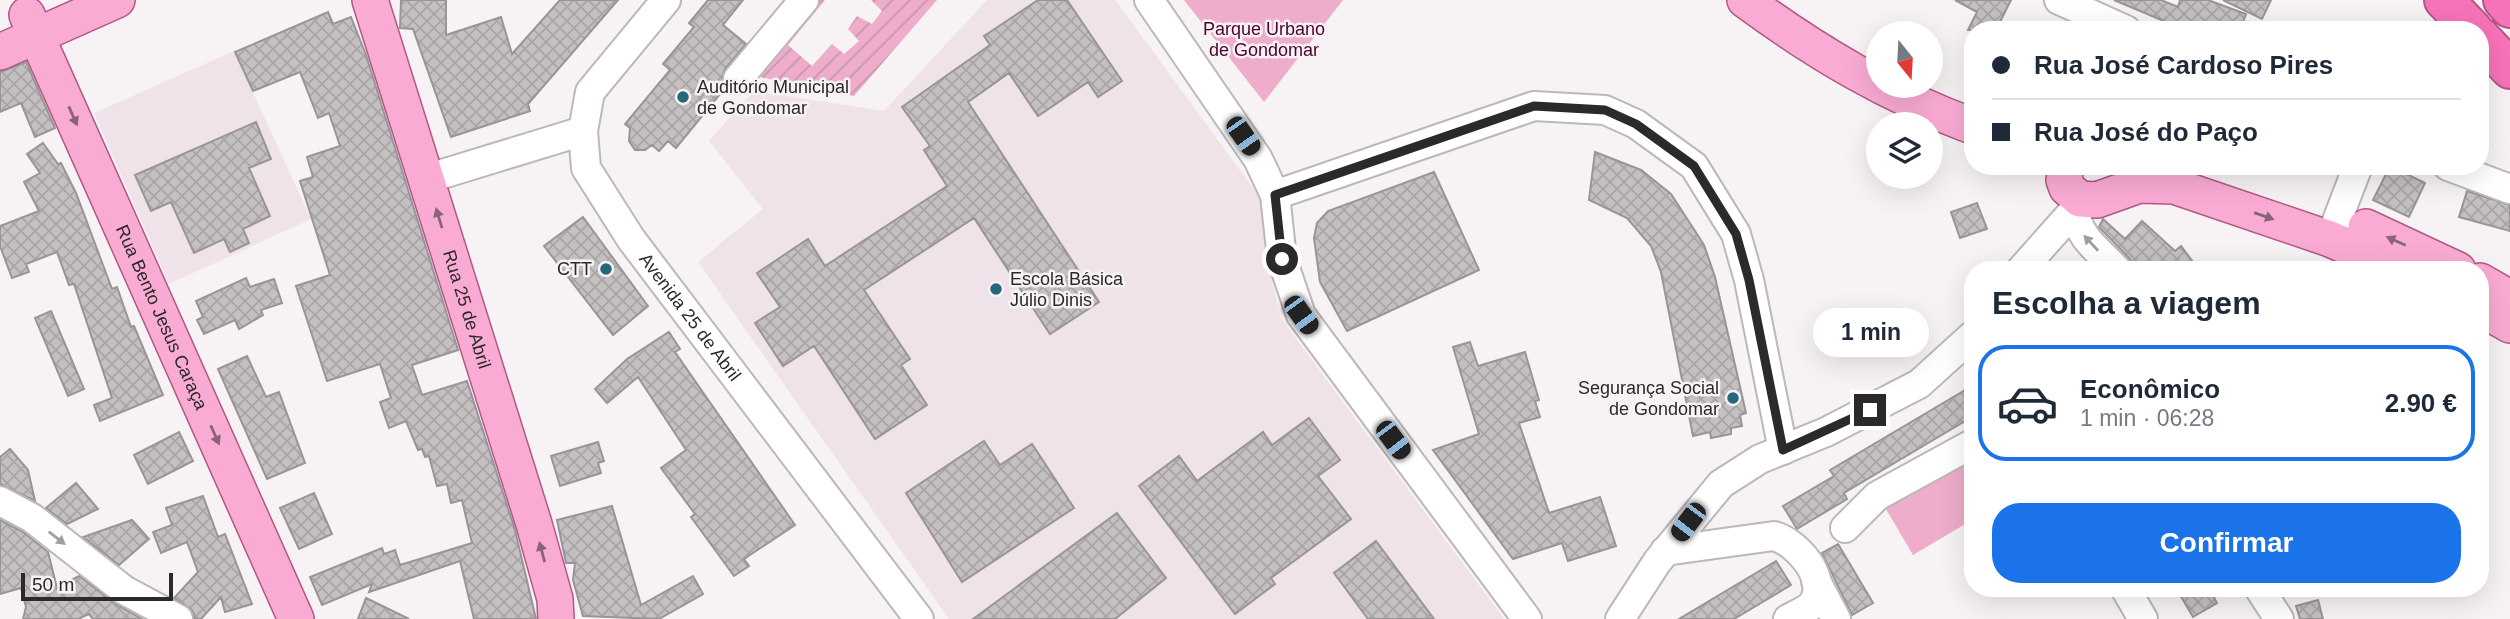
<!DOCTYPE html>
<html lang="pt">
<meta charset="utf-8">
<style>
:root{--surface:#fff;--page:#f6f6f7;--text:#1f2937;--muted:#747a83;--line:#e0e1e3;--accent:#1a73e8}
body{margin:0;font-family:Arial,sans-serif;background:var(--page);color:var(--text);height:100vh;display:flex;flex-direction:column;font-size:26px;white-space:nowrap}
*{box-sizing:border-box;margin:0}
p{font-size:23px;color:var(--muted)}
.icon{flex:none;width:38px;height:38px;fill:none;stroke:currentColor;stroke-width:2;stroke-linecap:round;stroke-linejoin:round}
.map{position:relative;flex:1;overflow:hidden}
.drawer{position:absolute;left:1964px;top:261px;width:525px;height:336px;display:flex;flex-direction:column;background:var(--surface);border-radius:28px;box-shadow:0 7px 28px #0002}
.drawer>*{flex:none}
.guide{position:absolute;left:1964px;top:21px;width:525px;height:154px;border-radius:28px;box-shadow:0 7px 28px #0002;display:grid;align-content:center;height:154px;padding:0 28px;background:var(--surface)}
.needle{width:46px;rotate:162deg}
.fabs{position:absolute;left:1866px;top:21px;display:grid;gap:14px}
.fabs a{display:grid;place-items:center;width:77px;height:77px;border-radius:50%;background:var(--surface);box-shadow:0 7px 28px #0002;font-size:35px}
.scale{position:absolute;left:21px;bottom:18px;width:152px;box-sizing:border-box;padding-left:7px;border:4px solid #2b2929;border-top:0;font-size:19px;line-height:24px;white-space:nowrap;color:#2b2929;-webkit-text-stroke:5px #f7f2f4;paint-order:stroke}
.end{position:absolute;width:32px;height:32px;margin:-16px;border:9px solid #2b2929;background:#fff;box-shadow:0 0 0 4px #fff}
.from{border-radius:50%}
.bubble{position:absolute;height:49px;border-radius:24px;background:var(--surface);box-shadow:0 7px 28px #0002;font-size:23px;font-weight:700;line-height:49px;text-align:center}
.car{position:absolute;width:21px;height:42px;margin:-21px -10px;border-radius:9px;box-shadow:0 0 5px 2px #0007;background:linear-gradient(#222 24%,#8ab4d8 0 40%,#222 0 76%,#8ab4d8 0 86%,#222 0)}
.guide b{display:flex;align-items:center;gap:24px;height:66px;font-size:26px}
.guide b+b{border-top:2px solid var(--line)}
.guide i{width:18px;height:18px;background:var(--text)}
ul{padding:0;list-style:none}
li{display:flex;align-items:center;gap:21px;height:116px;margin:0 14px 10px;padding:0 14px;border:4px solid transparent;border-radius:28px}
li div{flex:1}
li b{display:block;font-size:26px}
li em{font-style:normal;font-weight:700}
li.on{border-color:var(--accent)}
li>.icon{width:63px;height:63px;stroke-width:1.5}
h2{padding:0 28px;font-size:32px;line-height:84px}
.cta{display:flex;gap:14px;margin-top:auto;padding:14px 28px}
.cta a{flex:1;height:80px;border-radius:28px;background:var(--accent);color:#fff;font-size:28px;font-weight:700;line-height:80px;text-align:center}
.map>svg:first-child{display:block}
</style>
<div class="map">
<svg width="2510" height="619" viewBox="0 0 2510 619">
<defs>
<pattern id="garden-furrows" width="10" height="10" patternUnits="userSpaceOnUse" patternTransform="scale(1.75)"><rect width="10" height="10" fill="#edadcb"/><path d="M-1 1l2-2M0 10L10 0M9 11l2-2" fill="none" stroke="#cb95ae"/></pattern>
<pattern id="building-cross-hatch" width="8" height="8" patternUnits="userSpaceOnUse" patternTransform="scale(1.75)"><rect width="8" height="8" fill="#c4c0c2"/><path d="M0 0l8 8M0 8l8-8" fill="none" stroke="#a9a5a7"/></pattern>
</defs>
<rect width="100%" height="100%" fill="#f7f2f4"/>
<path fill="#efe2e8" d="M987 0H1115L1259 196 1267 254 1280 317 1504 619H949L698 262 763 209 709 141 754 91 884 111Z
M234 51 311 219 169 284 94 113Z"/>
<path fill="#edadcb" d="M1184 0H1343L1264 102Z
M1972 458V520L1913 555 1886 509Z"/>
<path fill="url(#garden-furrows)" d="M812 0H825L788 45 812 66 832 44 844 54 859 41 848 29 857 16 872 24 882 11 871 0H937L854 96 750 75Z"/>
<path fill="url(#building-cross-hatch)" stroke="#999496" stroke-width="2" d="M401 0H446V35L501 17 512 54 560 0H618L528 104 530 111 451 137 413 29 400 28Z
M708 0H743L723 25 746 44 725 69 722 77 725 88 676 148 668 141 659 151 652 145 645 150H635L629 141 630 128 625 124 670 70 663 64 694 27 689 23Z
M1038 0H1067L1122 81 1098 97 1088 82 1038 116 1009 73 968 102 1099 302 1050 334 974 218 864 290 910 359 901 365 927 405 875 439 814 346 783 366 755 323 780 307 757 273 808 239 825 266 947 186 924 150 930 146 902 107 990 45 984 36Z
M1955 0H2011L1996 30H1968L1977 12Z
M2114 0H2161L2178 7 2180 0H2208L2246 14 2240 30H2223L2211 25 2209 30H2169L2171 24Z
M2223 0H2271L2262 19Z
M328 12 333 24 351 17 366 55 458 350 412 365 422 395 467 381 515 530 536 619H474L460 561 369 592 372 584 322 605 310 577 382 548 384 554 395 550 400 565 472 543 462 500 451 503 447 484 437 486 429 456 425 457 422 449 418 450 406 421 389 428 380 402 391 398 380 364 327 381 296 286 330 275 300 181 313 177 307 157 340 146 329 113 318 118 300 72 253 91 235 52Z
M26 62 55 128 35 137 21 103 0 112V72Z
M256 122 271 159 249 168 270 216 243 229 249 243 230 252 224 239 194 253 171 202 151 211 135 175Z
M43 143 58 164 61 163 76 193 112 289 117 287 131 327 134 326 163 395 100 421 94 405 112 398 74 284 69 285 57 252 26 264 29 272 12 278 0 246V226L39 211 24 182 40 173 27 154Z
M1595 152 1641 170 1671 194 1704 245 1715 277 1746 413 1740 415 1742 426 1731 428V434L1711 438 1710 432 1693 436 1661 272 1651 246 1627 218 1589 200Z
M2390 166 2425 183 2409 217 2373 200Z
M1434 172 1479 270 1347 331 1320 282 1314 238 1317 223 1328 211Z
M2467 191 2510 205V231L2459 217Z
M1977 203 1987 229 1960 238 1951 212Z
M583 217 648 306 613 335 544 246Z
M2103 219 2125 239 2142 221 2175 251 2181 246 2199 270H2135L2129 258 2099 227Z
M246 278 250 287 274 279 282 303 261 310 263 315 239 329 235 320 204 334 197 320 203 317 196 301Z
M51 311 84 389 68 396 35 318Z
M669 332 680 349 675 352 795 525 744 559 749 566 734 576 691 517 695 514 661 468 686 450 638 377 607 403 595 389 627 359Z
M1470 342 1478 366 1525 352 1539 400 1535 401 1540 417 1519 423 1549 513 1600 497 1616 546 1568 561 1562 543 1513 559 1433 450 1479 434 1453 347Z
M247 356 266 397 279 392 305 463 267 479 218 369Z
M1972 386V417L1844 493 1847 499 1797 529 1783 506 1834 476 1830 470Z
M1309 418 1340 460 1318 476 1351 519 1271 578 1275 584 1235 614 1139 486 1179 456 1197 481 1263 432 1272 445Z
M179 432 193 461 148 484 134 455Z
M984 441 1000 465 1032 444 1074 508 962 582 906 493Z
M598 442 604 461 598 463 601 473 560 486 551 456Z
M10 449 28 470 35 501 0 484V457Z
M76 483 98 509 67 524 46 508Z
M314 493 332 534 299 549 280 508Z
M203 496 218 537 225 534 252 604 225 612 221 597 201 619H195L192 610 174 598 198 572 187 542 161 553 153 532 172 525 166 508Z
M612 506 641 605 693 576 703 594 659 619 583 616 573 580 575 563H566L557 520Z
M1117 513 1166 578 1115 619H973Z
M0 520 23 532 48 552 57 588 79 576 114 603 142 619H93L89 614 78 619H23L26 607 21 588 0 594Z
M132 520 149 539 119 565 83 537Z
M1376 541 1434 619H1368L1334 573Z
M1838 544 1873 603 1852 615 1822 553Z
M1776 561 1791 585 1734 619H1679Z
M2176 588H2209L2217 603 2193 617Z
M366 598 409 619H358Z
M2318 600 2323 619H2300L2296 606Z"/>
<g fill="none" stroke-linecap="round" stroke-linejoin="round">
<defs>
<g id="minor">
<path id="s1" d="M666 0 590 92 583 131 586 168 631 239 919 619"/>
<path d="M1149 0 1258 159 1275 195 1282 259 1301 315 1527 619"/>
<path d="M2059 0 2126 30"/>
<path d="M738 79 804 0"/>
<path d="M2448 166 2510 189"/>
<path d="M426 179 583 131"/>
<path d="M1275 195 1534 106 1605 110 1636 124 1694 166 1736 234 1749 280 1783 450"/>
<path d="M2075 211C2078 237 2099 251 2117 270"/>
<path d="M2330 239 2358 166"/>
<path d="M2021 270 2069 216 2089 201"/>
<path d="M0 501 32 518 124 590 178 619"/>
<path d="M1845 528 1877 496 1972 444"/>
<path d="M1665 551 1774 536C1796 542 1826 575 1815 600 1811 609 1797 614 1788 619"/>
<path d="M1816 581 1836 619"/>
<path d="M2125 588 2143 619"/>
<path d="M2259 588 2279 619"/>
<path d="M1620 619 1657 562 1721 484 1760 459 1826 432 1919 384 1972 336"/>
</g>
<g id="major">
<path id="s2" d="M370 0 534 524 555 599 556 619"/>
<path d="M1745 0C1817 53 1888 95 1972 126"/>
<path id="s3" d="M27 15 296 619"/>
<path d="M0 52 117 0"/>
<path d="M2066 166 2064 180 2067 188 2080 199 2097 200 2139 185 2174 186 2330 239 2401 270"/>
<path d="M2366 227 2458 270"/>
<path d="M2480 281 2510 298"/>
<path d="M2480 308 2510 325"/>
</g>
<path id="highway" d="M2444 0 2473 30
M2503 0 2510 8
M2480 37 2510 69"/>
</defs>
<use href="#minor" stroke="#bcb7b9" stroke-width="32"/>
<use href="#major" stroke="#b05986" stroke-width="38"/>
<use href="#highway" stroke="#b05986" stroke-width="42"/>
<use href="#minor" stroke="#fff" stroke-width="28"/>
<use href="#major" stroke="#faabd4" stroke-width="35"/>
<use href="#highway" stroke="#f773b8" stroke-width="38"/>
</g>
<defs><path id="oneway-solid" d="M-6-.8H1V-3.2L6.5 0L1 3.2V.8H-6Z" transform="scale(1.75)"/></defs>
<g fill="#886476">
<use href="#oneway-solid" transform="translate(73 116) rotate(66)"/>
<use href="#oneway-solid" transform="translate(2264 216) rotate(19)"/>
<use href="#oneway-solid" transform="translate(439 218) rotate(-107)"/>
<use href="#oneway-solid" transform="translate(2396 241) rotate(-156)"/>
<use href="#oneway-solid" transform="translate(215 435) rotate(66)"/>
<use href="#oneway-solid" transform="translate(542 552) rotate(-105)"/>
</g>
<g fill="#a09f9f">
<use href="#oneway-solid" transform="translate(2091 243) rotate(-133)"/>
<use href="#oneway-solid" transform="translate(57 538) rotate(38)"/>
</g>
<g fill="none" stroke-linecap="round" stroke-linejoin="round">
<path stroke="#2b2929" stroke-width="9" d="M1282 259 1275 195 1534 106 1605 110 1636 124 1694 166 1736 234 1749 280 1783 450 1870 410"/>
</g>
<g fill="#26677b" stroke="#f7f2f4" stroke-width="2.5">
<circle cx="683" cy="97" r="7"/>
<circle cx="606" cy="269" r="7"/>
<circle cx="996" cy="289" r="7"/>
<circle cx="1733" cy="398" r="7"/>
</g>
<g text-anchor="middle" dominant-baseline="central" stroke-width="5" stroke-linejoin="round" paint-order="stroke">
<g font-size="18" fill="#4f0032" stroke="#f7f2f4">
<text x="1264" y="29">Parque Urbano<tspan x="1264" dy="21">de Gondomar</tspan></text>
</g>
<g font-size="18" fill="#2b2929" stroke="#f7f2f4" text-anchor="start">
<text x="697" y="87">Auditório Municipal<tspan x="697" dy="21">de Gondomar</tspan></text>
<text x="592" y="269" text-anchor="end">CTT</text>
<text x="1010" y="279">Escola Básica<tspan x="1010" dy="21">Júlio Dinis</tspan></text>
<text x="1719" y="388" text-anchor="end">Segurança Social<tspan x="1719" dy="21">de Gondomar</tspan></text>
</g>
<g font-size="18" fill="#2b2929" stroke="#f7f2f4">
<text stroke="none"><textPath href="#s2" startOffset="324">Rua 25 de Abril</textPath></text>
<text stroke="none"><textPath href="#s3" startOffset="331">Rua Bento Jesus Caraça</textPath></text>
<text stroke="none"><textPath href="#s1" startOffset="378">Avenida 25 de Abril</textPath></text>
</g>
</g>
</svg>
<div class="fabs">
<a><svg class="needle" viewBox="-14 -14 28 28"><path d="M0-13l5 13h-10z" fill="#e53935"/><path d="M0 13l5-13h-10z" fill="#747a83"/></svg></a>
<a><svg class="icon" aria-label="layers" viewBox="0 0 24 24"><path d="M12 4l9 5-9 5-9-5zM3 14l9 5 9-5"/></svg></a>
</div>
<div class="scale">50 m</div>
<i class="end from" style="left:1282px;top:259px"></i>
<i class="end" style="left:1870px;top:410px"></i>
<div class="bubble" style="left:1813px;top:308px;width:116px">1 min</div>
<i class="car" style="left:1243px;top:136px;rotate:145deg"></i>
<i class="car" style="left:1301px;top:315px;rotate:144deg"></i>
<i class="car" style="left:1393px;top:440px;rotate:143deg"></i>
<i class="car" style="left:1688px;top:522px;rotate:217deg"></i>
<div class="guide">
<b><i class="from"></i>Rua José Cardoso Pires</b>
<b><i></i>Rua José do Paço</b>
</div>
<section class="drawer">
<h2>Escolha a viagem</h2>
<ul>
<li class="on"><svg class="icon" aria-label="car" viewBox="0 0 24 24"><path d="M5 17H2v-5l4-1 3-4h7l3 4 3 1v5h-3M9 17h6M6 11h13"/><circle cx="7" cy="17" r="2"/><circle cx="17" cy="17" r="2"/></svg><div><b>Econômico</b><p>1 min · 06:28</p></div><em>2.90 €</em></li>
</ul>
<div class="cta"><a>Confirmar</a></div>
</section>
</div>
